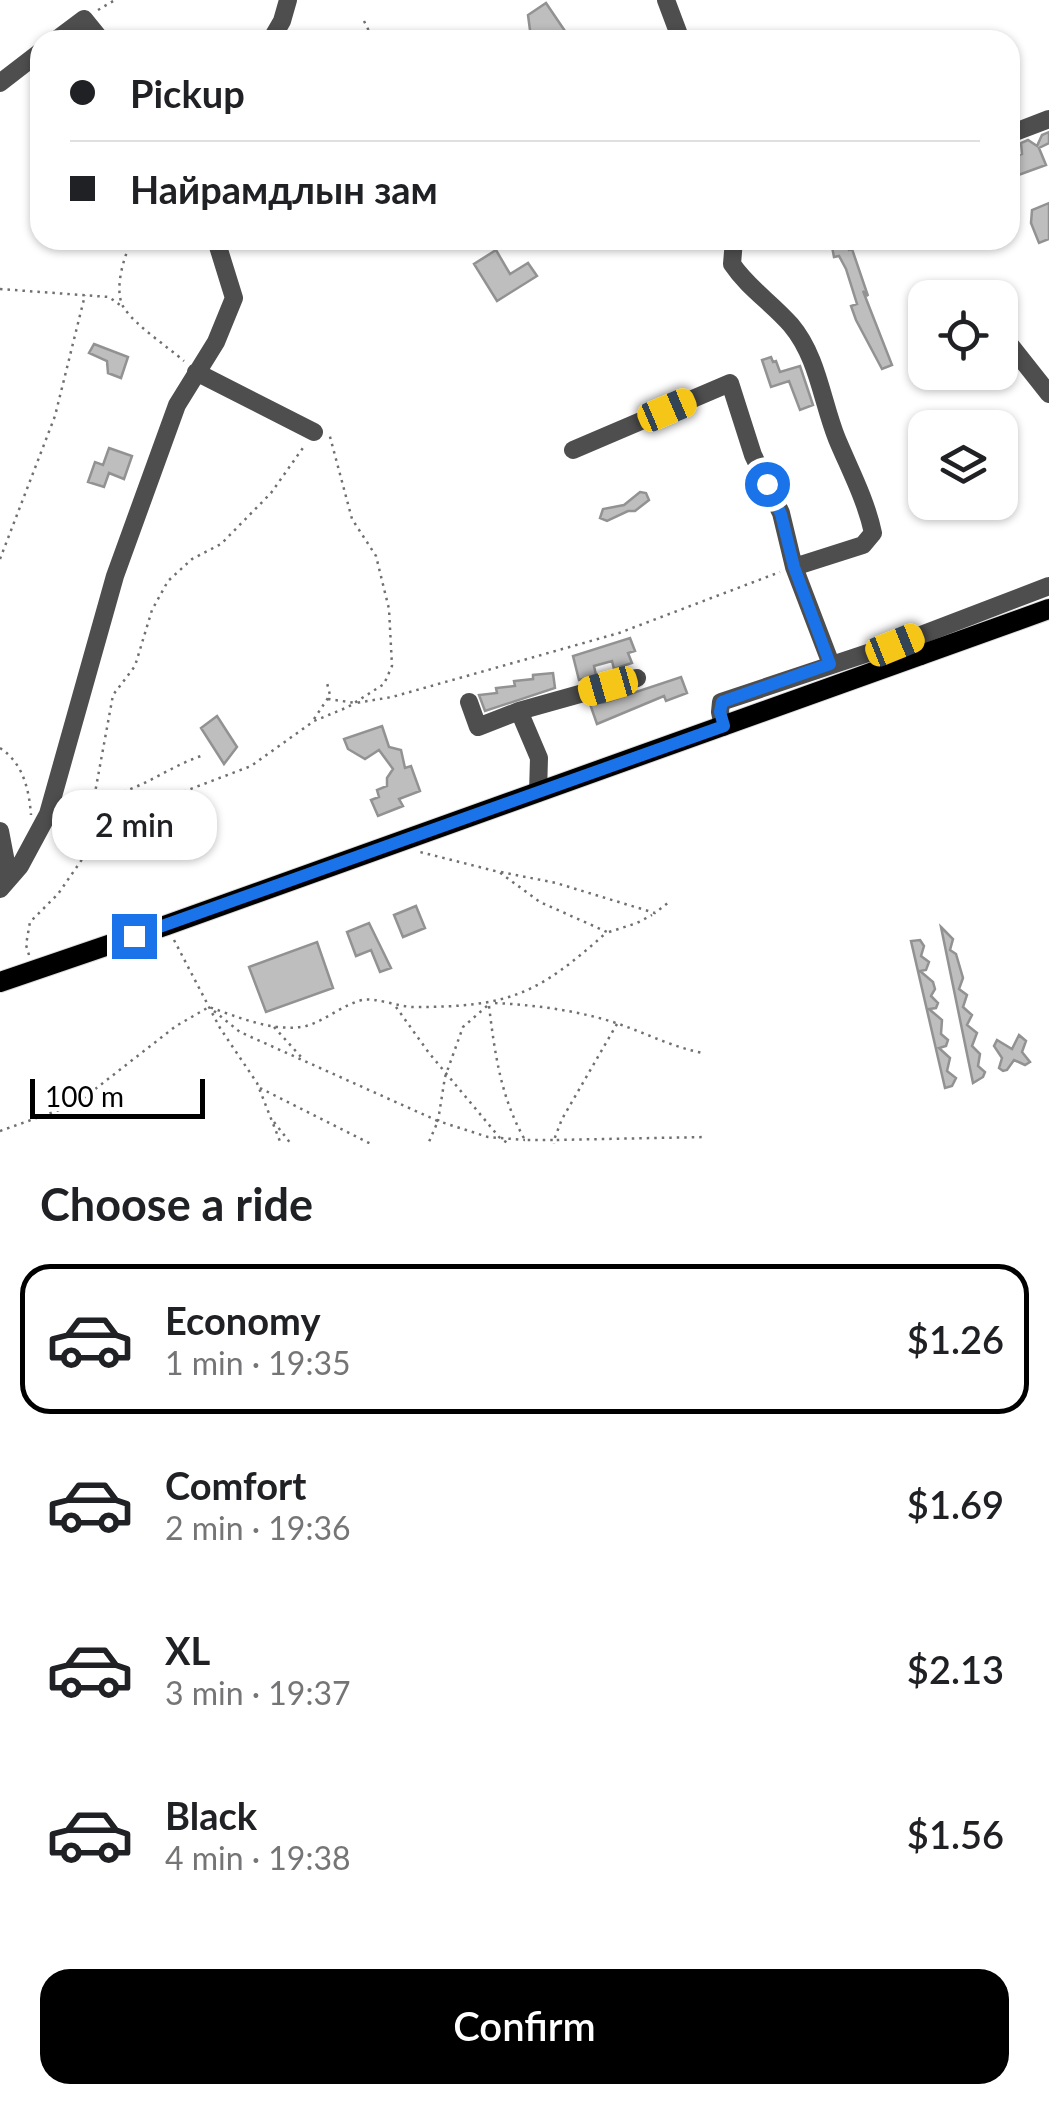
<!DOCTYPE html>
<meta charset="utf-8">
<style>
:root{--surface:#fff;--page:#f6f6f6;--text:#202124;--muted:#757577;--line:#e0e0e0;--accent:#000}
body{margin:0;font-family:Lato,sans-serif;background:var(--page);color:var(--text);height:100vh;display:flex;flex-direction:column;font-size:38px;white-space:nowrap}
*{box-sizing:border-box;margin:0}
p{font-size:32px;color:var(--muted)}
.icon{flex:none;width:55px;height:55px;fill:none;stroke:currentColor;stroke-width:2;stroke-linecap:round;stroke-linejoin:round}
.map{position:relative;height:1144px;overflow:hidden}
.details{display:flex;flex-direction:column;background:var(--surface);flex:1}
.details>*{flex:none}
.top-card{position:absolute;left:30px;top:30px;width:990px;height:220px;border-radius:30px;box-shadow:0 2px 8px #0004;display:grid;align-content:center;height:220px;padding:0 40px;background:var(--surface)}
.fabs{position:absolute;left:908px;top:280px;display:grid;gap:20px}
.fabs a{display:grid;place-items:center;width:110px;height:110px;border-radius:20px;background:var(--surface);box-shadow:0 2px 8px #0004;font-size:50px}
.scale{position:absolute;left:30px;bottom:25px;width:175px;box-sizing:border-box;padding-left:10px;border:5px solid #000;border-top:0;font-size:28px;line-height:35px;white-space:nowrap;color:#000;-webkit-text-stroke:8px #fff;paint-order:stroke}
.end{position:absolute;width:45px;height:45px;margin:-22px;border:12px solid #1a73e8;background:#fff;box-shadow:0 0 0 5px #fff}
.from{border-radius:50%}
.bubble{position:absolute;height:70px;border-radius:30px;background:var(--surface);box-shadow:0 2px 8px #0004;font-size:32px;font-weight:600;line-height:70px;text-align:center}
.car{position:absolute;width:30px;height:60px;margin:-30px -15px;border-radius:12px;box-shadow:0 0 8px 2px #0007;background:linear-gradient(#f5c518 24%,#345 0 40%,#f5c518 0 76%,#345 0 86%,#f5c518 0)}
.top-card b{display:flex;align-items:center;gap:35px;height:95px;font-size:38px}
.top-card b+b{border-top:2px solid var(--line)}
.top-card i{width:25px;height:25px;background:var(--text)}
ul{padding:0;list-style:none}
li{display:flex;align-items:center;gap:30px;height:150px;margin:0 20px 15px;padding:0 20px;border:5px solid transparent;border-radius:30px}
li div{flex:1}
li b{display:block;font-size:38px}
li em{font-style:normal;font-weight:600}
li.on{border-color:var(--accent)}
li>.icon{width:90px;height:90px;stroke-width:1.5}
h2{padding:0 40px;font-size:45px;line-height:120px}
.cta{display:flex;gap:20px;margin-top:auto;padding:20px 40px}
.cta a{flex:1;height:115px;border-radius:30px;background:var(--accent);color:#fff;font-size:40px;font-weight:600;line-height:115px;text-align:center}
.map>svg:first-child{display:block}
</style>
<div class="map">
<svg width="1049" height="1144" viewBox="0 0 1049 1144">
<rect width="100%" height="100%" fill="#fff"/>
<path fill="#bebebe" stroke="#929292" stroke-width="2.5" d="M546 3 567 34 559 40H536L530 30 528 15Z
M1049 132V143L1039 148 1046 165 1010 178V159L1022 154 1021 143 1028 140 1037 146 1042 135Z
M1049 203V239L1039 243 1031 223 1032 210Z
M846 243 849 250 852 249 868 296 863 291 892 365 882 369 856 320 851 306 857 304 846 269 839 256 834 257 832 247Z
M496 250 510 274 528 263 537 276 497 301 474 264Z
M94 344 128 357 121 378 108 373 107 361 89 353Z
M771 357 773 362 776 361 780 372 800 366 813 405 800 410 789 381 771 387 762 360Z
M109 448 132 456 124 479 109 473 104 487 88 482 95 462 103 465Z
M640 492 646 493 649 500 635 511H628L607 521 600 518 603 509 624 505Z
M630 638 635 651 628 653 632 663 614 669 612 661 594 666 596 675 579 680 573 656Z
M553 673 555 688 485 711 479 695 497 693 496 688 515 686 514 681 533 679V675Z
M681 677 687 693 666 701 664 696 597 724 590 704 606 702Z
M217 716 237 747 224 764 201 728Z
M382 726 389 747 401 750 405 768 411 766 420 791 399 799 403 806 378 816 371 800 379 797 377 790 387 786V778L393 769 379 750 365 759 348 749 344 739Z
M416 906 425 928 403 937 394 915Z
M369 923 391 968 380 972 371 950 356 956 347 932Z
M941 927 953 939 950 950 956 954 963 978 959 989 967 995 963 1007 972 1015 967 1025 977 1033 972 1046 980 1054 978 1066 985 1072 983 1077 973 1083Z
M920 940 924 946 921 956 929 962 926 970 920 971 933 982 935 989 931 996 938 1003 936 1008 929 1009 942 1020 941 1034 948 1040 946 1046 939 1048 950 1058 947 1071 956 1078 952 1086 945 1088 911 941Z
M317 942 333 988 266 1012 249 967Z
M1019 1035 1026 1041 1022 1052 1030 1062 1025 1065 1014 1060 1007 1070 1003 1071 999 1068 1002 1058 994 1046 997 1040 1012 1049Z"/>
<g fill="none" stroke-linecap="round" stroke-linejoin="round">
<defs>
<path id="major" d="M0 982 167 925 1049 609"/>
</defs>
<use href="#major" stroke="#dbdbdb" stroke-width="22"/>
<path stroke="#707070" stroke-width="2.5" stroke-dasharray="2.5 5" stroke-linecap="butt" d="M98 10 115 0
M364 21 370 33 383 40
M132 240C124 256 113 291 124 308 136 326 168 347 184 361
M0 289 109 297 120 305
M0 559 55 416 85 295
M328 699 356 703 392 697 527 659 619 633 780 572
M314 719 330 695 327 683
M0 748C23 763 29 789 31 815
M105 813 115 794C147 786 172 765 204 755
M92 820 131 801H159L251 766 314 721 348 707 384 684 392 666 389 609 376 556 352 519 329 433
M501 872 556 883 655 913 669 902
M609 932 637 923 652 915
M174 940 220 1028 257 1083 281 1144
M29 955 26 945 30 922 58 894 83 858 113 695 135 666 152 610 168 581 192 559 221 544 271 493 305 445
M495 1003C535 1005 574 1010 613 1022 644 1032 671 1047 703 1053
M487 1006 463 1027 445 1077 438 1121 488 1137 525 1140
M489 1006C495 1055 501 1098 525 1140H554V1144
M396 1007 429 1053 500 1138 509 1144
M214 1011 240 1032 438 1121 428 1144
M617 1024 562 1119 554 1140 706 1137
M274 1027 302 1058
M260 1088 371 1144
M274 1122 291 1144
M0 1131 76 1104 176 1026 209 1007C238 1017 275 1033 306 1026 325 1021 342 1005 362 1000 376 997 398 1007 414 1007 509 1007 537 995 607 932L540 902 499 872 420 852"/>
<path stroke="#4e4e4e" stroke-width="18" d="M666 0 681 40
M56 40 84 19 101 40
M271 40 282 21 288 0
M0 83 40 52
M1010 134 1049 119
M734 240 732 264C748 288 772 303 791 325 818 357 822 402 837 439 850 470 866 500 873 533L863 545 794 567
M1004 337 1049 394
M196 372 314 432
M573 450 730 383 753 455 781 513 794 567 831 664
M916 637 1049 586
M469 702 478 727 519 711 637 678
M519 711 539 758 538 793
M723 727 720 712 721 702 916 637 921 656
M0 831 9 878
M0 889 20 866 48 814 115 576 177 405 216 342 234 298 216 240"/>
<use href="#major" stroke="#000" stroke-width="20"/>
</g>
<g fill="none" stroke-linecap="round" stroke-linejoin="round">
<path stroke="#1a73e8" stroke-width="12" d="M134 936 724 726 720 712 722 702 830 664 794 567 781 514 767 484"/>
</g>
</svg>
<div class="fabs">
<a><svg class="icon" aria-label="locate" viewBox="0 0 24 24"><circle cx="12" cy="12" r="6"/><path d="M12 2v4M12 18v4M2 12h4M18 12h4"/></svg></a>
<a><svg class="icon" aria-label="layers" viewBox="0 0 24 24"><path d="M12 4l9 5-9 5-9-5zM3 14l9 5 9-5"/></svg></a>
</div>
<div class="scale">100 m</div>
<i class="end from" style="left:767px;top:484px"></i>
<i class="end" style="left:134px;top:936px"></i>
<div class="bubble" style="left:52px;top:790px;width:165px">2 min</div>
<i class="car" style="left:667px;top:410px;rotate:67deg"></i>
<i class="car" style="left:895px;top:645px;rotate:68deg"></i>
<i class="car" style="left:608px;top:686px;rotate:254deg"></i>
<div class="top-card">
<b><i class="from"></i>Pickup</b>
<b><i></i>Найрамдлын зам</b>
</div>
</div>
<section class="details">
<h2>Choose a ride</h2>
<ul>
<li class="on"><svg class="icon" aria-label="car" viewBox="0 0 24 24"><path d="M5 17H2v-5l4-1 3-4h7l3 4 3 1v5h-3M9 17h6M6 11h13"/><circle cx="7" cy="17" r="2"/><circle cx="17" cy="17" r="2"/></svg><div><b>Economy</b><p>1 min · 19:35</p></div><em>$1.26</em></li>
<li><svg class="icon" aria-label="car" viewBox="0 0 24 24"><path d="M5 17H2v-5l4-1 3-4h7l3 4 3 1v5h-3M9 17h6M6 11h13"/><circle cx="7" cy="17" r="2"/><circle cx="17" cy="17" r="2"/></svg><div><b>Comfort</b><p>2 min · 19:36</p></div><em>$1.69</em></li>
<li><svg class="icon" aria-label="car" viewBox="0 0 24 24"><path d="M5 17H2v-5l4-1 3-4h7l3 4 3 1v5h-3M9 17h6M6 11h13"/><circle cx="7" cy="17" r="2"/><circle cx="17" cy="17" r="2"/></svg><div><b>XL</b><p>3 min · 19:37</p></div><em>$2.13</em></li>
<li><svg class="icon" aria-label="car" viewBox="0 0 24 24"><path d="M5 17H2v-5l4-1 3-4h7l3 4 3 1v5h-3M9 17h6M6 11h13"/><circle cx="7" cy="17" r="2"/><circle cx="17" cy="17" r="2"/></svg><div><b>Black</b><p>4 min · 19:38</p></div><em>$1.56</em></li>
</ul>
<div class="cta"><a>Confirm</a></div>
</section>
